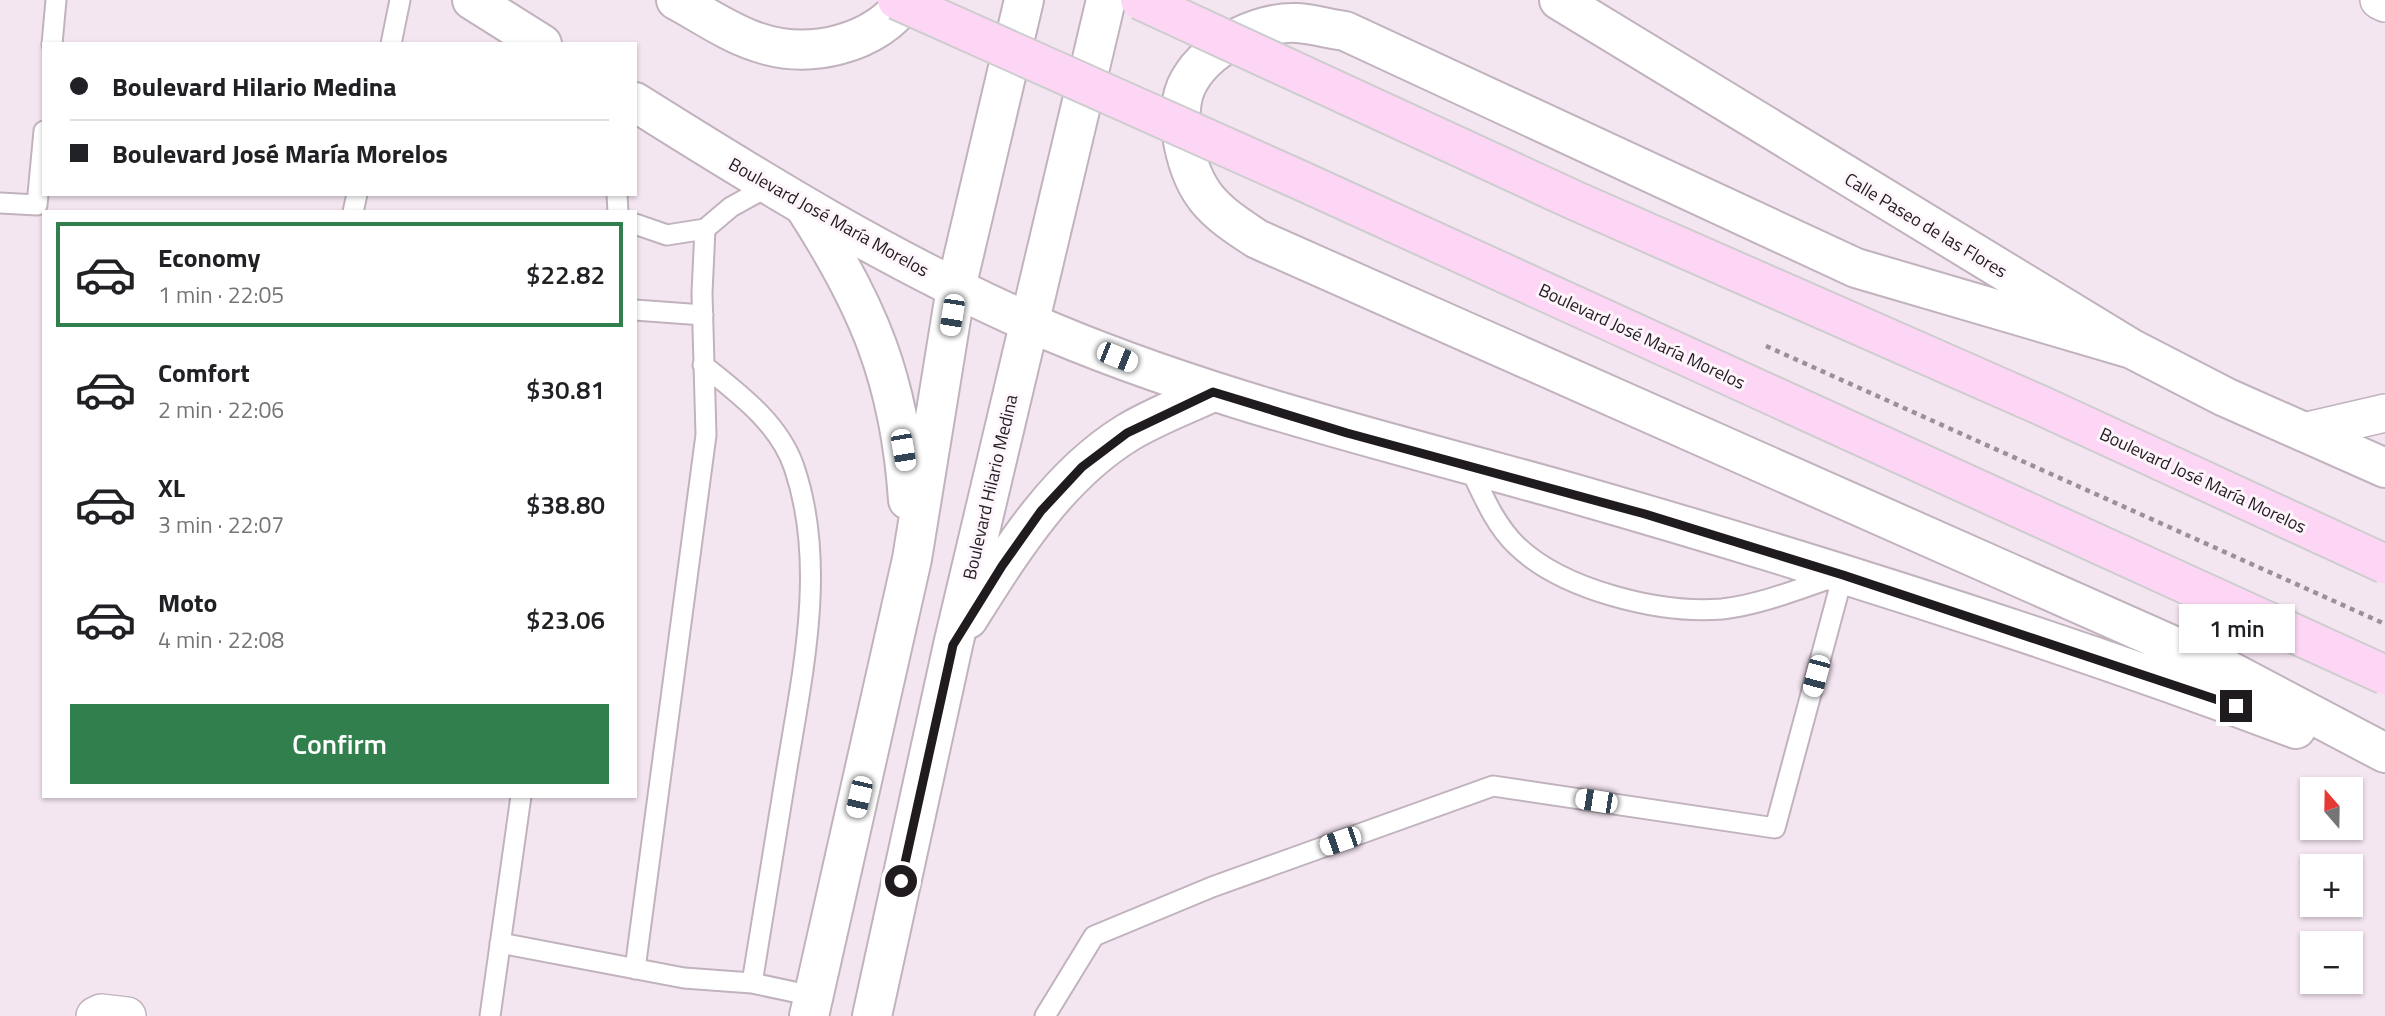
<!DOCTYPE html>
<meta charset="utf-8">
<style>
:root{--surface:#fff;--page:#f6f6f6;--text:#202124;--muted:#757577;--line:#e0e0e0;--accent:#327f4e}
body{margin:0;font-family:"Titillium Web",sans-serif;background:var(--page);color:var(--text);height:100vh;display:flex;flex-direction:column;font-size:26px;white-space:nowrap}
*{box-sizing:border-box;margin:0}
p{font-size:23px;color:var(--muted)}
.icon{flex:none;width:38px;height:38px;fill:none;stroke:currentColor;stroke-width:2;stroke-linecap:round;stroke-linejoin:round}
.map{position:relative;flex:1;overflow:hidden}
.details{position:absolute;left:42px;top:210px;width:595px;height:588px;display:flex;flex-direction:column;background:var(--surface);border-radius:0px;box-shadow:0 2px 5px #0004}
.details>*{flex:none}
.hud{position:absolute;left:42px;top:42px;width:595px;height:154px;border-radius:0px;box-shadow:0 2px 5px #0004;display:grid;align-content:center;height:154px;padding:0 28px;background:var(--surface)}
.needle{width:46px;rotate:340deg}
.controls{position:absolute;left:2300px;top:777px;display:grid;gap:14px}
.controls a{display:grid;place-items:center;width:63px;height:63px;border-radius:0px;background:var(--surface);box-shadow:0 2px 5px #0004;font-size:35px}
.end{position:absolute;width:32px;height:32px;margin:-16px;border:9px solid #201b1f;background:#fff;box-shadow:0 0 0 4px #fff}
.from{border-radius:50%}
.bubble{position:absolute;height:49px;border-radius:0px;background:var(--surface);box-shadow:0 2px 5px #0004;font-size:23px;font-weight:600;line-height:49px;text-align:center}
.car{position:absolute;width:21px;height:42px;margin:-21px -10px;border-radius:9px;box-shadow:0 0 5px 2px #0007;background:linear-gradient(#fff 24%,#345 0 40%,#fff 0 76%,#345 0 86%,#fff 0)}
.hud b{display:flex;align-items:center;gap:24px;height:66px;font-size:26px}
.hud b+b{border-top:2px solid var(--line)}
.hud i{width:18px;height:18px;background:var(--text)}
ul{padding:12px 0 0;list-style:none}
li{display:flex;align-items:center;gap:21px;height:105px;margin:0 14px 10px;padding:0 14px;border:4px solid transparent;border-radius:0px}
li div{flex:1}
li b{display:block;font-size:26px}
li em{font-style:normal;font-weight:600}
li.selected{border-color:var(--accent)}
li>.icon{width:63px;height:63px;stroke-width:1.5}
.action{display:flex;gap:14px;margin-top:auto;padding:14px 28px}
.action a{flex:1;height:80px;border-radius:0px;background:var(--accent);color:#fff;font-size:28px;font-weight:600;line-height:80px;text-align:center}
.map>svg:first-child{display:block}
</style>
<div class="map">
<svg width="2385" height="1016" viewBox="0 0 2385 1016">
<rect width="100%" height="100%" fill="#f4e6f1"/>
<g fill="none" stroke-linecap="round" stroke-linejoin="round">
<defs>
<path id="service" d="M52 44 56 0
M391 44 400 0
M617 194 618 212
M0 203 37 205 44 131
M353 212 357 194
M635 224 667 235 705 229 731 207 769 186
M635 310 703 315
M703 365C738 393 779 423 794 467 827 563 803 671 787 768 775 839 764 911 752 983
M1468 464C1482 493 1494 524 1517 546 1563 590 1659 614 1722 609 1759 605 1799 589 1834 577
M500 943 684 978 752 983 813 996
M635 969 706 435 702 293 705 229
M490 1016 521 796
M1045 1016 1094 936 1212 887 1493 786 1775 828 1843 575"/>
<path id="minor" d="M2379 0 2385 3
M2303 432 2385 413
M95 1016 101 1013 127 1016"/>
<path id="tertiary" d="M472 0 542 44
M676 0C702 14 729 33 757 42 809 60 874 45 907 0
M1559 0 2132 349 2225 397 2385 468
M635 102C762 182 889 260 1026 321 1201 398 1388 441 1572 493 1816 563 2059 640 2296 729
M2132 349 1856 268 1345 31C1330 29 1313 24 1297 23 1258 21 1203 49 1186 87 1173 118 1186 173 1207 199 1221 216 1239 227 1257 239L2228 670 2385 753"/>
<path id="secondary" d="M804 206C868 305 900 380 908 500
M968 619C1011 551 1056 477 1127 433 1153 417 1185 405 1213 392
M809 1016 912 559 956 288 1024 0
M872 1016 953 645 1106 0"/>
</defs>
<use href="#service" stroke="#c1b3be" stroke-width="23"/>
<use href="#minor" stroke="#c1b3be" stroke-width="40"/>
<use href="#tertiary" stroke="#c1b3be" stroke-width="42"/>
<use href="#secondary" stroke="#c1b3be" stroke-width="42"/>
<path stroke="#9b9098" stroke-width="4.5" stroke-dasharray="5 5" stroke-linecap="butt" d="M1766 346 2385 624"/>
<use href="#service" stroke="#fff" stroke-width="19"/>
<use href="#minor" stroke="#fff" stroke-width="37"/>
<use href="#tertiary" stroke="#fff" stroke-width="38"/>
<use href="#secondary" stroke="#fff" stroke-width="38"/>
<defs>
<path id="primary-bridge" d="M897 0 1302 181 2385 675
M1140 0 1576 201 2040 405 2385 564"/>
</defs>
<use href="#primary-bridge" stroke="#cecdce" stroke-width="42" stroke-linecap="butt"/>
<use href="#primary-bridge" stroke="#fdd6f6" stroke-width="38"/>
</g>
<g fill="none" stroke-linecap="round" stroke-linejoin="round">
<path stroke="#201b1f" stroke-width="9" d="M901 881 953 645 1002 566 1041 511 1082 467 1127 433 1213 392 1347 433 1645 514 1843 575 2236 706"/>
</g>
<g text-anchor="middle" dominant-baseline="central" stroke-width="6" stroke-linejoin="round" paint-order="stroke">
<g font-size="18" fill="#201b1f" stroke="#fef5fc">
<text transform="translate(829 217) rotate(29)">Boulevard José María Morelos</text>
<text transform="translate(1926 225) rotate(31)">Calle Paseo de las Flores</text>
<text transform="translate(1642 336) rotate(25)">Boulevard José María Morelos</text>
<text transform="translate(2203 480) rotate(25)">Boulevard José María Morelos</text>
<text transform="translate(990 487) rotate(-77)">Boulevard Hilario Medina</text>
</g>
</g>
</svg>
<div class="controls">
<a><svg class="needle" viewBox="-14 -14 28 28"><path d="M0-13l5 13h-10z" fill="#e53935"/><path d="M0 13l5-13h-10z" fill="#757577"/></svg></a>
<a>+</a>
<a>−</a>
</div>
<i class="end from" style="left:901px;top:881px"></i>
<i class="end" style="left:2236px;top:706px"></i>
<div class="bubble" style="left:2179px;top:604px;width:116px">1 min</div>
<i class="car" style="left:952px;top:315px;rotate:189deg"></i>
<i class="car" style="left:1117px;top:357px;rotate:112deg"></i>
<i class="car" style="left:903px;top:450px;rotate:170deg"></i>
<i class="car" style="left:1816px;top:676px;rotate:195deg"></i>
<i class="car" style="left:859px;top:797px;rotate:193deg"></i>
<i class="car" style="left:1596px;top:801px;rotate:279deg"></i>
<i class="car" style="left:1340px;top:841px;rotate:251deg"></i>
<div class="hud">
<b><i class="from"></i>Boulevard Hilario Medina</b>
<b><i></i>Boulevard José María Morelos</b>
</div>
<section class="details">
<ul>
<li class="selected"><svg class="icon" aria-label="car" viewBox="0 0 24 24"><path d="M5 17H2v-5l4-1 3-4h7l3 4 3 1v5h-3M9 17h6M6 11h13"/><circle cx="7" cy="17" r="2"/><circle cx="17" cy="17" r="2"/></svg><div><b>Economy</b><p>1 min · 22:05</p></div><em>$22.82</em></li>
<li><svg class="icon" aria-label="car" viewBox="0 0 24 24"><path d="M5 17H2v-5l4-1 3-4h7l3 4 3 1v5h-3M9 17h6M6 11h13"/><circle cx="7" cy="17" r="2"/><circle cx="17" cy="17" r="2"/></svg><div><b>Comfort</b><p>2 min · 22:06</p></div><em>$30.81</em></li>
<li><svg class="icon" aria-label="car" viewBox="0 0 24 24"><path d="M5 17H2v-5l4-1 3-4h7l3 4 3 1v5h-3M9 17h6M6 11h13"/><circle cx="7" cy="17" r="2"/><circle cx="17" cy="17" r="2"/></svg><div><b>XL</b><p>3 min · 22:07</p></div><em>$38.80</em></li>
<li><svg class="icon" aria-label="car" viewBox="0 0 24 24"><path d="M5 17H2v-5l4-1 3-4h7l3 4 3 1v5h-3M9 17h6M6 11h13"/><circle cx="7" cy="17" r="2"/><circle cx="17" cy="17" r="2"/></svg><div><b>Moto</b><p>4 min · 22:08</p></div><em>$23.06</em></li>
</ul>
<div class="action"><a>Confirm</a></div>
</section>
</div>
